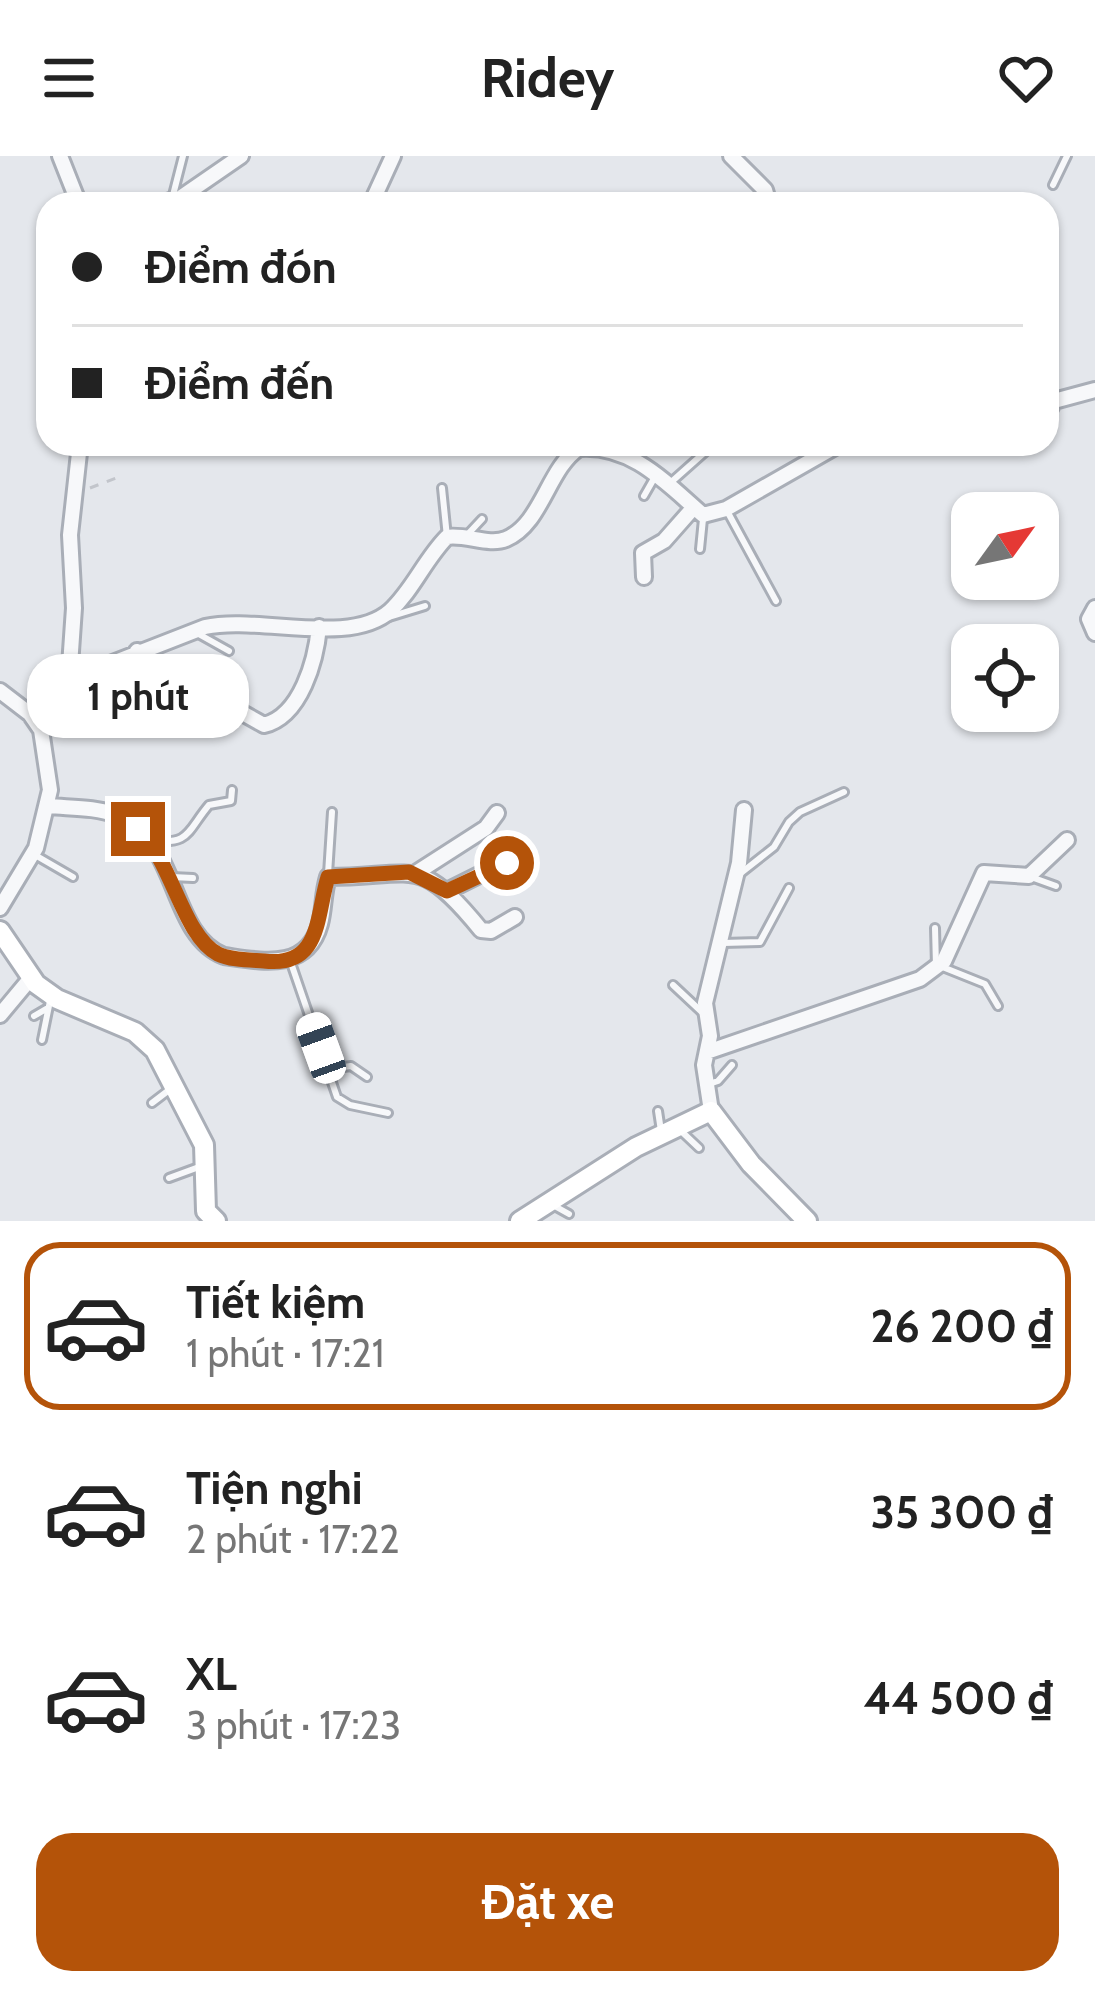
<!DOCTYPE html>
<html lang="vi">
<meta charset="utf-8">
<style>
:root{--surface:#fff;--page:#f6f6f6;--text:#222;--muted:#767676;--line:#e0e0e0;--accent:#b45309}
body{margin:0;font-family:Cabin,sans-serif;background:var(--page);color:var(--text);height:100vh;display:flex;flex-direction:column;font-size:45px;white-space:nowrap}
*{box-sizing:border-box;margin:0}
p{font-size:39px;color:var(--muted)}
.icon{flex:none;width:66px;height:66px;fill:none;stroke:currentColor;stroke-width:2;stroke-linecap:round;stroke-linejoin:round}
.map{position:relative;height:1065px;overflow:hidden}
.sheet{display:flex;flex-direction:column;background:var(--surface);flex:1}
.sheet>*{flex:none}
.guide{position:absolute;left:36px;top:36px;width:1023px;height:264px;border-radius:36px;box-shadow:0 3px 9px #0004;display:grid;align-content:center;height:264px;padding:0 36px;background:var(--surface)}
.needle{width:78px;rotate:57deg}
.controls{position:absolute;left:951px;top:336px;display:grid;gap:24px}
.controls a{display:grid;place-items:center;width:108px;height:108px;border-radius:24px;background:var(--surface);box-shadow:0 3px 9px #0004;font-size:60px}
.end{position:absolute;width:54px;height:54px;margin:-27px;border:15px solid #b45309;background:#fff;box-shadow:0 0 0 6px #fff}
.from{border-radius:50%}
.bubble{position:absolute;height:84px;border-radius:36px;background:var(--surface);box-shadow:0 3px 9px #0004;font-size:39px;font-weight:700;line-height:84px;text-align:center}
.car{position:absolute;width:36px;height:72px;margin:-36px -18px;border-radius:15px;box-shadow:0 0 9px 3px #0007;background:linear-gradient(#fff 24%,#345 0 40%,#fff 0 76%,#345 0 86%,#fff 0)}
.guide b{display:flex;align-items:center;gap:42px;height:114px;font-size:45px}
.guide b+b{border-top:3px solid var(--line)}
.guide i{width:30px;height:30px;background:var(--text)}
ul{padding:21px 0 0;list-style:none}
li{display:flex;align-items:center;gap:36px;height:168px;margin:0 24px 18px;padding:0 12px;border:6px solid transparent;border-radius:36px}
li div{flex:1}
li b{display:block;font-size:45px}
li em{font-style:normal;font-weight:700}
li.on{border-color:var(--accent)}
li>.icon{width:108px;height:108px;stroke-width:1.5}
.cta{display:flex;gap:24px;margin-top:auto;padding:24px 36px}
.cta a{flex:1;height:138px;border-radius:36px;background:var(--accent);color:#fff;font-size:48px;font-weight:700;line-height:138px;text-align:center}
header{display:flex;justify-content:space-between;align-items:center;height:156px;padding:0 36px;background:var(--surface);font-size:54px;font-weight:700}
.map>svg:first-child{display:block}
</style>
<header><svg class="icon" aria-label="menu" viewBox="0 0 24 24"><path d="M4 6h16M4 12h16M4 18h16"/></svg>Ridey<svg class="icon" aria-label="heart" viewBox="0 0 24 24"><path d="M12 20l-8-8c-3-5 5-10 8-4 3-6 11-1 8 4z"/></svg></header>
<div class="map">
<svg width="1095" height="1065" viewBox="0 0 1095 1065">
<rect width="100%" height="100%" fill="#e4e7ec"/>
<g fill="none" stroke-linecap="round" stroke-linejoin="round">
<defs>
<path id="lane" d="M1053 29 1067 0
M172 43 183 0
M669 328 714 288
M442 332 447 381
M644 340 656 319
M726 353 776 445
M468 378 482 363
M700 393 703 363
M389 461 425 450
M195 476 229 495
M151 684C190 690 187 675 209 649L231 645 232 634
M35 699 73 721
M741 717 774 691 789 666 800 656 844 636
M328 718 332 656
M172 721 193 722
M1031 721 1056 730
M935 772 936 810
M723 787 760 786 789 732
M290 804 337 941 350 949 388 957
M940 810 985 828 998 850
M673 829 705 859
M34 860 46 853
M42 884 51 840
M328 913 351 910 367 921
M709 928 718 925 732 909
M152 947 173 931
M658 955 661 975
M680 974 699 992
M169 1022 199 1011
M551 1048 569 1058"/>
<path id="street" d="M60 0 79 48
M731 0 765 34 769 48
M160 48 180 42 241 0
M371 48 393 0
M1047 258 1054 245 1095 234
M644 421 643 397 664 385 694 351
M1095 452 1089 463 1095 477
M137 495 174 544 239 555 264 569C301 560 316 504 319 471
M69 524 74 452 70 379 80 288
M0 535 30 558 41 574 50 634 36 692 0 752
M35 563 69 524 205 471C257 459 349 491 390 455 413 434 425 403 447 381 466 378 489 390 506 383 542 368 548 312 579 292 632 288 667 328 703 359L726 353 840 288
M49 650C70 652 96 651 116 659 180 682 168 778 224 800 261 805 307 816 320 768 324 753 323 737 328 721 415 721 418 697 481 774L491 775 515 761
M416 717 486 672 497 657
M447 735 511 703
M0 859 30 823
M707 896 920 823 944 805 984 717 1029 720 1067 684
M711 955 704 909 710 880 705 847 739 707 744 654"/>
<path id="secondary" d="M0 775 36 828 57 843 135 876 155 894 204 989 206 1055 216 1065
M520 1065 636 991 711 955 751 1008 807 1065"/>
</defs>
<use href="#lane" stroke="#a9aeb7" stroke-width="12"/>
<use href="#street" stroke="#a9aeb7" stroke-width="20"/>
<use href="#secondary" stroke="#a9aeb7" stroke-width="24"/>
<path stroke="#c2c5cb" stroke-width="3" stroke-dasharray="9 9" stroke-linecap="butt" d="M90 332 116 322"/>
<use href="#lane" stroke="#f7f8fa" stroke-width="6"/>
<use href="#street" stroke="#f7f8fa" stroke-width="14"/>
<use href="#secondary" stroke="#fff" stroke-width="18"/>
</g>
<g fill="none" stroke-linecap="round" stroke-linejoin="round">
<path stroke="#b45309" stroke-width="15" d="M138 673C173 706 182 779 218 798 230 804 250 804 264 805 322 812 316 759 328 721L409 716 447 735 507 707"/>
</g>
</svg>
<div class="controls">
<a><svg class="needle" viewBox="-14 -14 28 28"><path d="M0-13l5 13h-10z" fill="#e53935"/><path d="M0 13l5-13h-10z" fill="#767676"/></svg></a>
<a><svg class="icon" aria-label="locate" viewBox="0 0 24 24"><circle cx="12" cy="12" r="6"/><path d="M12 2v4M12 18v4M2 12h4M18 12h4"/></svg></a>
</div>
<i class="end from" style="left:507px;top:707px"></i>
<i class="end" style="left:138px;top:673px"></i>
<div class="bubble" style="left:27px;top:498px;width:222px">1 phút</div>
<i class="car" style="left:321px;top:892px;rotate:340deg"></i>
<div class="guide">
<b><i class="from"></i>Điểm đón</b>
<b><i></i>Điểm đến</b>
</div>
</div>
<section class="sheet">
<ul>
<li class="on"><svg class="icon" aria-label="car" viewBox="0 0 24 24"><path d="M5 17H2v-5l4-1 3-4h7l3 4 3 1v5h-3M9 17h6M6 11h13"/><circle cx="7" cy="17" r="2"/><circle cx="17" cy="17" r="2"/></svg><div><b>Tiết kiệm</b><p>1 phút · 17:21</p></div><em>26 200 ₫</em></li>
<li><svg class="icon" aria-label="car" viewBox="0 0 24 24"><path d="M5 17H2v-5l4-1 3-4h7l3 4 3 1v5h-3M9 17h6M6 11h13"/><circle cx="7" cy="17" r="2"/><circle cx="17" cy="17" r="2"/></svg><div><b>Tiện nghi</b><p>2 phút · 17:22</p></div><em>35 300 ₫</em></li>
<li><svg class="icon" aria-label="car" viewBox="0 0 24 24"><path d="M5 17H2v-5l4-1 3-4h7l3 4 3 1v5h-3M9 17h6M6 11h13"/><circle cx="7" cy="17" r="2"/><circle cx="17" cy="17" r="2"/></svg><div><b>XL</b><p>3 phút · 17:23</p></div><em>44 500 ₫</em></li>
</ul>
<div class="cta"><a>Đặt xe</a></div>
</section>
